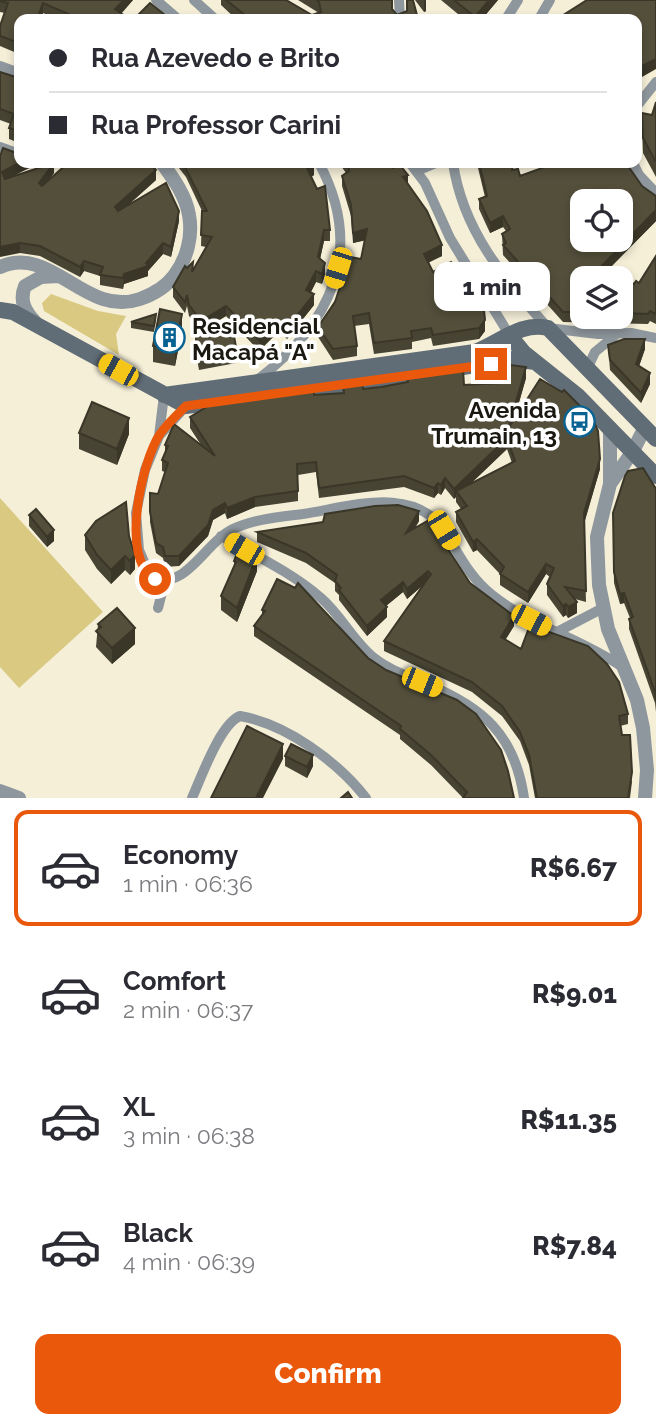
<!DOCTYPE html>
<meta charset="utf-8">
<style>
:root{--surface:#fff;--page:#f2f2f3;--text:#2b2b33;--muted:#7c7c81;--line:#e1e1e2;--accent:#ea580c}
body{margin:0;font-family:Raleway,sans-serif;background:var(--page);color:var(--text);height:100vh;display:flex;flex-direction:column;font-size:26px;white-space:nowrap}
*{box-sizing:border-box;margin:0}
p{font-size:23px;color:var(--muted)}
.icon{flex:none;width:38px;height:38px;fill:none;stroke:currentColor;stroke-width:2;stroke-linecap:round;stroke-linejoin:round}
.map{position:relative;height:798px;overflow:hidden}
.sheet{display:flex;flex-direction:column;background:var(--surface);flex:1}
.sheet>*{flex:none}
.hud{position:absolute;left:14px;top:14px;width:628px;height:154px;border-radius:14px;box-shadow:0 4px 10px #0003;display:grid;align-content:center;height:154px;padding:0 35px;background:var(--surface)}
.fabs{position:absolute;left:570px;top:189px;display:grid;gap:14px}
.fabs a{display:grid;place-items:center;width:63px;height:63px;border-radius:14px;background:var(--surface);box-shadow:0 4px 10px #0003;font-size:35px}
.end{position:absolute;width:32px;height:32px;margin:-16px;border:9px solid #ea580c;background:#fff;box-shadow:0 0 0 4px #fff}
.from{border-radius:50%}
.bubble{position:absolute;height:49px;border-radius:14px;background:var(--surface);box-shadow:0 4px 10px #0003;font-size:23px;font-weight:800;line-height:49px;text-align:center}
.car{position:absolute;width:21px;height:42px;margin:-21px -10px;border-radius:9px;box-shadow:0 0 5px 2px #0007;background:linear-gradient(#f5c518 24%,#345 0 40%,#f5c518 0 76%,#345 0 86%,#f5c518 0)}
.hud b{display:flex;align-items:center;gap:24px;height:66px;font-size:26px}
.hud b+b{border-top:2px solid var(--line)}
.hud i{width:18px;height:18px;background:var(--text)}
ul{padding:12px 0 0;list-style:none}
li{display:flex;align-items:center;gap:21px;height:116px;margin:0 14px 10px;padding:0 21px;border:4px solid transparent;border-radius:14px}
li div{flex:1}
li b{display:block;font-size:26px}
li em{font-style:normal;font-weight:800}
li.selected{border-color:var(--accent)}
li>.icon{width:63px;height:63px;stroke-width:1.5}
.cta{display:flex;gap:14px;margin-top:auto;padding:14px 35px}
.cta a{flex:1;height:80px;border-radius:14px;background:var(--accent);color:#fff;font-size:28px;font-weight:800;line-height:80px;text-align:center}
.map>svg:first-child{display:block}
</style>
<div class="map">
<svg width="656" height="798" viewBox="0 0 656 798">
<rect width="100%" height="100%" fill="#f5efd8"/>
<path fill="#dac981" d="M51 294 98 311 126 316 116 334 119 355 44 311 42 303Z
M0 498 103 612 19 688 0 667Z"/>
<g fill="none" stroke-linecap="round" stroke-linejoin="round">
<path stroke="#8e979d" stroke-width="10" d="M156 0 178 19
M194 0 215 19
M399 0 400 19
M506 19 518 0
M539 19 550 0
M637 106 656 82
M0 147 19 154
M410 163 425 183 450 238 510 336
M453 163C463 231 503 277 548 328L598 334 631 333 656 338
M633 163 639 175 656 193
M417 171 436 163
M587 369 595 352 617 334
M256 381C331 324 366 251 319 163
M164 395 159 436 145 470 136 513 139 550 150 576C184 594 205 543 231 530 253 519 279 517 303 514 349 507 415 484 445 532 459 554 470 578 492 595 531 626 580 638 621 666
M159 436 186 406
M221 536C254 555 291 572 321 598 341 615 353 641 374 658 389 670 408 676 427 684 483 707 515 735 524 798
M158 608 165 581
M557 632 603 608
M192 798C201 778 220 724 240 716 286 724 337 761 366 798"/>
<path stroke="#8e979d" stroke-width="14" d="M0 68 19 75
M0 267C52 244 85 318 140 299 154 294 165 288 174 276 187 259 193 236 189 215 186 196 173 178 162 163
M35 322C25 311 19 301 25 286L41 277 58 276
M610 428V484L597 537 599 585 608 629 637 700 643 728 647 770 645 798
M610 484 633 451 645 427
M0 791 19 798"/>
<path stroke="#616d76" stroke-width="16" d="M0 310 13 312 186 406 346 386 513 359 535 362
M510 336 524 353 578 396 656 476
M164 395 475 352C499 343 522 321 548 328L656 439"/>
</g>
<path fill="#474433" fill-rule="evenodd" d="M0 0H133L121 14 129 19H56L43 13 41 19H19V54L0 46V26L5 13 0 12Z
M221 0H286L312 15 319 13 298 0H392V9L397 15 407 11 406 0H413L418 19H236L221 5Z
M415 0H426V11L424 12Z
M441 0H498L482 19H464Z
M0 72 19 78V143L9 139V128L11 124 0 120Z
M656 102V177L643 153 642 127V113L652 115Z
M0 156 29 163V168L10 177 54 173 50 178 156 180 129 204 179 221 171 257 163 254 148 271V276L124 284 123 289 100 285V276L84 271 80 277 40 256 20 253Z
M175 163H313L314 175 311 177 330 230V241H324L320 259 325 274 322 284 316 282 311 292 314 305 287 339 279 331 259 351 226 316 202 330 236 347V363L199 370 195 348V332L201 331 189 316 187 306 185 313 173 297V287L187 268 193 270 206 247 201 246 202 211 186 177Z
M339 163H389L408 184 442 256 428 262 433 272 485 331 479 339 433 346 431 338 412 342V349L374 354 369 324 354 326 357 346V356L333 360 318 337V327L361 259 365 240 353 243 351 216 342 186V176L346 173Z
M473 163H514L513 169 520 176 554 164 553 163H626L642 186 656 196V221L600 278H583V317H621V288L639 283 656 256V324L650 321 648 324 563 322 503 255 502 234 506 231 503 227 490 233 479 209V199L485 197 478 168 476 163Z
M156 319 154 332 131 328V322Z
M182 330 175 366 153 362V346Z
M608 345 645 349 639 366 650 384 641 403 610 370Z
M407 376 464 385 501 383 526 378 514 420 600 469 584 523 586 602 575 599 577 613 568 618 566 615 563 617 547 595V584L550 577 546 574 528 603 500 585V574L477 550 473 552 456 522V512L461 509 456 502V497L454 499 445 488 441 495 438 493 434 498 404 487 319 498 316 472 298 475V501L255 507 227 519 225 513 213 520 208 536 179 566 165 567 163 558 156 553 150 522V493L158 494 165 472 162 471V460L165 452V445H201L190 428V417L314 395 343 393V386L363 389 381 387 407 382ZM507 449 512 463 470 484Z
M79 433 129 434 117 465 79 449Z
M656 489V712L655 703 629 629V619L630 618 624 603 620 604 614 583 613 513Z
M29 515 54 541 47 547 29 526Z
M419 521 415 528 514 626 505 640 628 714V724L620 726 632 782 630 798H535L529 765 520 741 502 716 472 692 384 651V641L422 586 407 599 403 592 386 606 387 617 367 636 339 600V595L335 591V583L306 563 257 542V532Z
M85 535 129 536 135 569 130 575 125 570 111 584 97 569 85 550Z
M234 561 257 571 237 622 221 610V596L234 568Z
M262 610 368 658 501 750 463 798 431 765 400 739V735L254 636V626L262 615Z
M98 624 135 644 112 664 96 647Z
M285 756 313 766 307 778 285 766Z"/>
<path fill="#3a3729" d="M124 0H133L116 19 115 9Z
M426 0V11L424 12V1Z
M489 0H498L482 19H475V17Z
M43 3V13L41 19H37Z
M656 59V69L642 77 637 82V72L642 66Z
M19 163H29V168L2 182V172Z
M54 163V173L39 193V183Z
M314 164V175L307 179V168Z
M156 170V180L115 217V207Z
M408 175V185L403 177Z
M656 210V221L600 278H590Z
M179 211V221L171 257V247Z
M503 216V227L490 233V223Z
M367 229V240L353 243V233Z
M324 230V241L318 268V257Z
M20 243V253L0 257V247Z
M163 243V254L148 271V276L124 284 123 289 124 274 146 263Z
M442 245V256L424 265V254Z
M84 261V271L80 277V267Z
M325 263V274L322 284V274Z
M316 271V282L306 301V290Z
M314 294V305L287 339V328Z
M226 306V316L201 331V321Z
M182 314V330L175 366V350Z
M485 320V331L479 339V328Z
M279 321V331L259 351V340Z
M645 339V349L636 375V364Z
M526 367V378L508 440V429Z
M650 373V384L641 403V393Z
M129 418V434L117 465V449Z
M507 438V449L459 495 456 491V497L454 499V489Z
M600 459V469L584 524V513Z
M445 478V488L441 495V485Z
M438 483V493L434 498V488Z
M255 497V507L227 519V508Z
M225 503V513L213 520 208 536 179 566V556L213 510Z
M419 511V521L406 543V533Z
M54 530V541L47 547V537Z
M477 539V550L473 552V542Z
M135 555V569L130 575V561Z
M125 556V570L111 584V570Z
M257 556V571L237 622V608Z
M546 564V574L528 603V592Z
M428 571V581L407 599V589Z
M403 582V592L381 610V600Z
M624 593V603L620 604V594Z
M577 602V613L568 618V607Z
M566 604V615L563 617V606Z
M387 607V617L367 636V626Z
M514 616V626L501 647V637Z
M135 628V644L112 664V648Z
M283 744V759L263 798H256Z
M313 755V766L307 778V767Z"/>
<path fill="#534f3b" stroke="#3a3729" stroke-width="2" fill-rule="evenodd" d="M0 0H124L115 9 129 19H80L43 3 37 19H19V43L0 36V26L8 3 0 1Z
M226 0H286L312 15 321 12 319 2 317 0H392V9L397 15 407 11V0H413L418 19H250Z
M454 0H489L475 17Z
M587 0H656V59L642 66 637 72V19H557Z
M150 3 170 19H134Z
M0 72 19 78V131L9 128 14 114 0 109Z
M656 102V162L643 138 642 113 652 115Z
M3 148 19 154V163L2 172 5 179 54 163 39 183 42 186 68 163H150L156 170 115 207 118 211 166 183 179 211 171 247 163 243 146 263 148 266 124 274 123 278 100 275 103 267 84 261 80 267 40 246 20 243 0 247V156Z
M183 163H313L314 164 307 168 317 189 325 186 330 230H324L318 257 325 263 322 274 316 271 306 290 314 294 287 328 279 321 259 340 226 306 201 321 189 305 187 295 185 302 173 287 185 266 187 268 193 262 192 272 212 237 201 235 202 211H207Z
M346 163H389L393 168 399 164 408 175 403 177 427 211 442 245 424 254 433 272 451 262 484 310 485 320 479 328 433 335 431 328 411 331 412 338 374 343 369 313 353 316 357 346 333 349 318 327 335 302 350 257 361 259 367 229 353 233 351 205 342 176 349 171V166Z
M479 163H513L512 170 518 169 520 176 556 163H626L642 186 656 196V210L590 278H583V312H563L503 245 506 243 502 234 510 229 503 216 490 223 479 199 487 196ZM583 201H621V240H583Z
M656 256V314L650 311 648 314 621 313V288L627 280 634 284 636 281 639 283Z
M160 309 182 314 175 350 153 346Z
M156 314 154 326 131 322Z
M232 325 236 347 199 354 195 332Z
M624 339H645L636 364 650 373 641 393 610 360 608 345Z
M510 365 526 367 508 429 540 379 562 392 564 390 593 419 598 431 600 459 584 513 586 591 565 587 577 602 568 607 566 604 563 606 547 584 554 568 546 564 528 592 500 574 504 567 477 539 473 542 456 512 467 506 456 491 515 461 507 438 454 489 445 478 441 485 438 483 434 488 404 476 319 488 316 462 297 464 298 491 255 497 227 508 225 503 213 510 208 525 179 556H165L163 547 156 543 150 512V493L158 494 168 463 162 460 168 446 165 445 174 424 215 456 190 417 215 402 314 390V395L344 393 343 386 362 383 363 389 381 387 408 382 407 376 460 368 463 370 464 385 501 383 503 369 510 370Z
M92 402 129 418 117 449 79 433Z
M643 468 656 489V701L655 692 629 619 633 617 624 593 620 594 614 572 613 513 625 476 628 471Z
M126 502 129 536 135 555 130 561 125 556 111 570 97 555 85 535 96 521Z
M398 505 419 511 406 533 429 520 470 583 514 616 501 637 521 649 530 625 588 646 607 664 619 682 628 714 619 716 622 735H630L632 772 628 798H537L529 755 520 732 502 706 472 682 384 641 431 574 428 571 407 589 403 582 381 600 387 607 367 626 339 590 341 588 335 581 337 575 306 553 257 532 323 522 325 514 375 506Z
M36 509 54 530 47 537 29 515Z
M239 548 257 556 237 608 221 596 236 562 234 561Z
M277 579 295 588 298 583 368 658 386 670 457 700 476 714 501 750 508 771 514 798H463L467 792 431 755 400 729 401 726 254 626 265 611 262 610Z
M117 608 135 628 112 648 96 631 101 627 98 624Z
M247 726 283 744 256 798H211Z
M291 744 313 755 307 767 285 756Z
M348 792 352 798H341Z"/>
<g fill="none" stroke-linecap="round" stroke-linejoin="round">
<path stroke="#ea580c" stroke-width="9" d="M155 579C119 559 142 461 160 434 167 424 177 415 186 406L491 364"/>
</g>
<defs>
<symbol id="building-ring" viewBox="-11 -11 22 22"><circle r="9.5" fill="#fff" stroke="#086393" stroke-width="1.5"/><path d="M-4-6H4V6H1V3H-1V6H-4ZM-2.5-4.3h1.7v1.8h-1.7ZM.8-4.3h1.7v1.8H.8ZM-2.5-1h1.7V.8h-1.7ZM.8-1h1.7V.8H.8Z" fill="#086393"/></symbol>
<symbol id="bus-ring" viewBox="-11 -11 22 22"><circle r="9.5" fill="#fff" stroke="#086393" stroke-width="1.5"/><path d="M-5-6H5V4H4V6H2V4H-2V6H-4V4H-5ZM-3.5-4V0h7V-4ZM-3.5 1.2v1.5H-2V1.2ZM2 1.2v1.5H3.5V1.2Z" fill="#086393"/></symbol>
</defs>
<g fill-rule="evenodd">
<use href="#building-ring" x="152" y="320" width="35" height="35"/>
<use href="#bus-ring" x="562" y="404" width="35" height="35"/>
</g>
<g text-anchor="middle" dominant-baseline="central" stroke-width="7" stroke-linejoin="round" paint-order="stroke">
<g font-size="23" font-weight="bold" fill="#1a1810" stroke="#fff" text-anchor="start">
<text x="192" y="325">Residencial<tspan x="192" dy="26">Macapá "A"</tspan></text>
<text x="557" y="409" text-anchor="end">Avenida<tspan x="557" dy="26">Trumain, 13</tspan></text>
</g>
</g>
</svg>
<div class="fabs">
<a><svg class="icon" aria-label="locate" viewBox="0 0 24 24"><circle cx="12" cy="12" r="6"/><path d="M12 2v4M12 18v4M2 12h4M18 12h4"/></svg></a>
<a><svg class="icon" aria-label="layers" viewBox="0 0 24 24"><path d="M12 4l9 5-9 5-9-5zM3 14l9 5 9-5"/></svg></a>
</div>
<i class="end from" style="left:155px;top:579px"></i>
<i class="end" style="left:491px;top:364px"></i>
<div class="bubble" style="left:434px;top:262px;width:116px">1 min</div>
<i class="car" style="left:338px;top:268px;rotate:197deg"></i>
<i class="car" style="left:118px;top:370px;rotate:299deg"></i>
<i class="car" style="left:444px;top:530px;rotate:149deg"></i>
<i class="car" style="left:244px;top:549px;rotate:300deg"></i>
<i class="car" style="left:531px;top:620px;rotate:117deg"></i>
<i class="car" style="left:422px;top:682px;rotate:112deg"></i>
<div class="hud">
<b><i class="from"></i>Rua Azevedo e Brito</b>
<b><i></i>Rua Professor Carini</b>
</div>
</div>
<section class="sheet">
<ul>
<li class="selected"><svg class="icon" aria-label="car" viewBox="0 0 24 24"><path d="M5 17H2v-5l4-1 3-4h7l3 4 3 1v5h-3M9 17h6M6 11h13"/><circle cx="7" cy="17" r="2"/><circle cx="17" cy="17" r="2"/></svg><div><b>Economy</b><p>1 min · 06:36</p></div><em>R$6.67</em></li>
<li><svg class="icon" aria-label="car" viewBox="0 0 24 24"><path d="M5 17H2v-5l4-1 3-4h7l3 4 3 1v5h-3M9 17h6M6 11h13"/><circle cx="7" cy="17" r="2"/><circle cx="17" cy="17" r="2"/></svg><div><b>Comfort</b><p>2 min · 06:37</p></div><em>R$9.01</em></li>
<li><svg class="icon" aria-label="car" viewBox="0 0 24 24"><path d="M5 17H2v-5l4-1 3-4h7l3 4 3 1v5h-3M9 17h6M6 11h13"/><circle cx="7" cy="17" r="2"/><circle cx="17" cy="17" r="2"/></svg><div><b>XL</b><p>3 min · 06:38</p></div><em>R$11.35</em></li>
<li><svg class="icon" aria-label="car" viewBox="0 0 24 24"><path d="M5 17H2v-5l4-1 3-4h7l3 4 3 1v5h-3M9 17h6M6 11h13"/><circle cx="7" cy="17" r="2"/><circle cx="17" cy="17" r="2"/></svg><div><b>Black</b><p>4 min · 06:39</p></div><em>R$7.84</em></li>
</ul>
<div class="cta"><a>Confirm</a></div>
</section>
